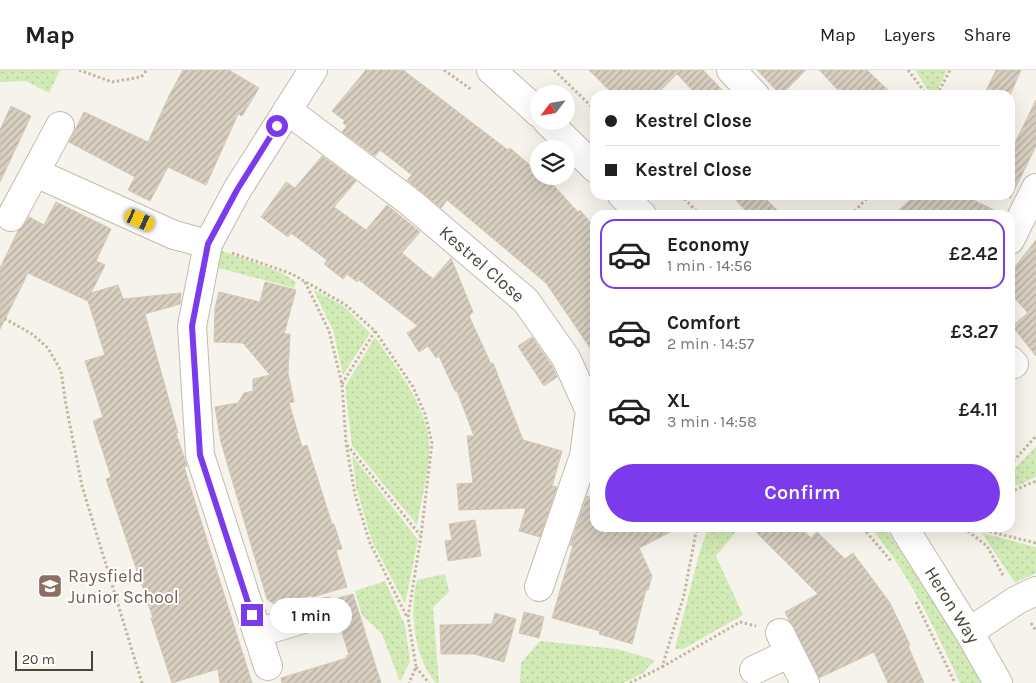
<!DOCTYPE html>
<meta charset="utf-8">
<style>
:root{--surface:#fff;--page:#f6f6f6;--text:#202124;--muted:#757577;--line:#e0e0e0;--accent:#7c3aed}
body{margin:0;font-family:Karla,sans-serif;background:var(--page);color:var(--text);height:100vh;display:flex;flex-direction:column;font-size:19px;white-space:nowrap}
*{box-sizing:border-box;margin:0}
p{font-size:16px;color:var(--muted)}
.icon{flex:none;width:28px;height:28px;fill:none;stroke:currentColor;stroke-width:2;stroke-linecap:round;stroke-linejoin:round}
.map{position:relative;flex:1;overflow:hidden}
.sheet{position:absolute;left:590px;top:140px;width:425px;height:322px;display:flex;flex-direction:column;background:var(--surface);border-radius:15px;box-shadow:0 5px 20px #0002}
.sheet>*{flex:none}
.top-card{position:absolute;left:590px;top:20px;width:425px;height:110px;border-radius:15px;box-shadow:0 5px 20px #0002;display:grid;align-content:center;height:110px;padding:0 15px;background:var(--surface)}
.needle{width:32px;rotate:239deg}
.fabs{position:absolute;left:530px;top:15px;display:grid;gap:10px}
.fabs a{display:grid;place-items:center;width:45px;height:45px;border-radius:50%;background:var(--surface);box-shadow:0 5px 20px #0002;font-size:25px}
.scale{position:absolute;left:15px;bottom:12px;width:78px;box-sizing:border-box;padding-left:5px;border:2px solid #4b4439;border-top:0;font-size:14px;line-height:18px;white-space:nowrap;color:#4b4439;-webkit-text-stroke:4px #fff;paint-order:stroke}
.end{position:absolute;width:22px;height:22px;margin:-11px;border:6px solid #7c3aed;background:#fff;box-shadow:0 0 0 2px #fff}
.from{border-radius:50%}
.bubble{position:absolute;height:35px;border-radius:18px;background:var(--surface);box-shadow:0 5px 20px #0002;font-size:16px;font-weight:600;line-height:35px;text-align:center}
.car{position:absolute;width:15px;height:30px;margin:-15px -8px;border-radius:6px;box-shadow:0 0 4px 1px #0007;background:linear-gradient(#f5c518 24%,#345 0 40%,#f5c518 0 76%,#345 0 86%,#f5c518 0)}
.top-card b{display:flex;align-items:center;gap:18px;height:48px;font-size:19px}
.top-card b+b{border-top:1px solid var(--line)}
.top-card i{width:12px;height:12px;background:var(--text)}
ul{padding:9px 0 0;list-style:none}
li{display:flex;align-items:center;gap:15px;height:70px;margin:0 10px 8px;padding:0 5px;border:2px solid transparent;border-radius:15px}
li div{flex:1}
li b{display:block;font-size:19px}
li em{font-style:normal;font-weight:600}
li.current{border-color:var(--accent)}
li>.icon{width:45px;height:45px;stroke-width:1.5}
.primary-button{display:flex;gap:10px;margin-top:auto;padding:10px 15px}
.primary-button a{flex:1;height:58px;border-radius:30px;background:var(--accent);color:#fff;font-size:20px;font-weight:600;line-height:58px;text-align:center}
header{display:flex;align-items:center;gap:30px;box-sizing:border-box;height:70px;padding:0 25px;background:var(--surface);border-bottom:1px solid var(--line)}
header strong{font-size:24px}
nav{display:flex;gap:28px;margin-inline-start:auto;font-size:18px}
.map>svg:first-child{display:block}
</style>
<header>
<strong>Map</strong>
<nav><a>Map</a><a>Layers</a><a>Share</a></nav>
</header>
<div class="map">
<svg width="1036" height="613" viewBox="0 0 1036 613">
<defs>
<pattern id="grass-dots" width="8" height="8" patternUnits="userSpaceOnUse" patternTransform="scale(1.25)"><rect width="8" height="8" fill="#d2eab5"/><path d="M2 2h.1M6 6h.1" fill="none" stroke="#b6ca9c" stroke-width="1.8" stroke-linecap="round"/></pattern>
<pattern id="building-hatch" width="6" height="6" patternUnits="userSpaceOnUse" patternTransform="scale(1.25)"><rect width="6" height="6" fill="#d8cfc1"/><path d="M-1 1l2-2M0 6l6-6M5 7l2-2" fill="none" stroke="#b1aa9e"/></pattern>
</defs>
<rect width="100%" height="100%" fill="#f6f3ec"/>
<path fill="url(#grass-dots)" d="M0 0H60L49 23 26 11 0 12Z
M915 0H946V2L939 17 933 25H931Z
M220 180 282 203 296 212 294 218 215 197Z
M313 219 345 237 370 263 343 305 333 260Z
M375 267C395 296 426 335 429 371 431 395 421 431 417 455L352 376 345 317Z
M1036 376V407L1021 414 1010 418V404Z
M352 385 418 470 405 534 372 471 356 417Z
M708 458H739L716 486 743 545 683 579H675L699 484Z
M871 458H885L888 462 943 546 982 613H960C935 558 909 504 871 458Z
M982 463 1036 477V503L1015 513Z
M445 504 449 522 433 537 439 613H436C414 588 409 541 417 510Z
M385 511 405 555 410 591 400 612 382 564 362 545 355 521Z
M540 571 617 579 655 590 643 603 624 613H520L521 593Z"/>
<path fill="url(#building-hatch)" stroke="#d3c7b4" d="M183 0H229L259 18 242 46 238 44 206 115 168 97 150 131 128 120 135 107 69 72 84 42 148 72 169 26Z
M366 0H403L508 80 510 78 539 103V106H543L554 116 578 142 580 140 595 158V285L546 213 447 130 441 138 407 110 412 105 380 80 375 86 342 62 347 56 343 53 345 51 332 41Z
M589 0H703L727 25H697L677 4 656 25H614Z
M757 0H806L781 25Z
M819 0H867L893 25H843Z
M996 0H1021L1010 25H984Z
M1036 30V76L1010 129V83Z
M11 36 31 46 0 112V60Z
M322 86 356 111 334 137 366 160 387 135 420 162 402 183 433 209 451 188 473 242 469 246 491 294 493 293 523 370 562 381 552 416 557 417 540 467 519 461 526 438 459 440 457 414 473 413 467 366H474L457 321H455L439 286 436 288 428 276 419 282 407 263 418 256 359 210 357 212 347 204 343 209 324 194 327 190 291 163 288 167 261 147 286 112 295 118Z
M731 125H762L782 145H750Z
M915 125H963L1004 145H894Z
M56 132 111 159 96 191 105 195 91 223 118 215 123 229 181 223 180 234 145 244 178 363H176L187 396 184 397 252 613H220L218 599 172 613 151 548H153L106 409 111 407 93 351 103 347 85 291 105 285 88 231 28 203 0 259V198L18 161 24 155 29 147 44 155Z
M1036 170V286L1012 256 1028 243 1010 223V203Z
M265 212 296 220 284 264H290L288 303 294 332 289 333 302 377 307 375 332 454H334L342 479 336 480 347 517 312 527V525L281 535 274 534 267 529 221 372 215 337 238 333 244 323 253 321V309L270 305 243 273 214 272 215 238 219 222 260 232Z
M532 267 552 296 557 307 544 316 518 276Z
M587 426 595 429V458H678L639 478 652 506 648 520H646L632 574 599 564 600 561 552 548 573 476 570 475Z
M475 450 481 486 448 491 445 471 452 470 449 454Z
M752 458H800L811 468 817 462 845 489 853 483 890 533 910 575 908 576 924 613H888L874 582 819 608 785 542 818 524Z
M353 524 381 613H282L281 608 347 588 346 586 349 585 339 552 342 545V538L335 529Z
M524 542 544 547 539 568 519 563Z
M495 543 516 549 504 592 474 584H441L440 555 492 554Z"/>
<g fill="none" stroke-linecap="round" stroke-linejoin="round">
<defs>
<path id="minor" d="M491 0 539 43
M731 0 755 25
M287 40 410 132 526 231 566 288 590 341 584 386 539 517
M547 51 595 98
M36 103 174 165 208 174
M622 125 642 145
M11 147 60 56
M1010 170 1036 118
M1010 290 1014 294
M904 458 969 562 998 613
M969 562 1017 530 1036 521
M257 563 327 542
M780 563 805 613
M268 596 200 385 192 256 208 174 237 120 313 0
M754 600 790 583"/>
</defs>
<use href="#minor" stroke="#c2bbae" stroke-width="30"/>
<path stroke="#c4b79f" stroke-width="3" stroke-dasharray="2.5 2.5" stroke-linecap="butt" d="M79 0 112 12 141 7 147 0
M444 0 472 20
M554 0 595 40
M908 0 927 25
M937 25 950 0
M681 125 700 145
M851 145 870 125
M232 183 292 204 346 235 375 261 413 317 425 344 432 373 421 466 408 547 416 597 409 613
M305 212 329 261 342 314 346 373 355 425 370 473 407 547
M0 246 32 264 48 278 61 301 66 335 82 416 142 613
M342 314 375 261
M347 375 420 465
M1010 395 1036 366
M1010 422 1036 411
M863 458 891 491
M964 458 987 476 1004 507
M975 458 1036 473
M916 532 955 613
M1031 553 1036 561
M416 597 429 613
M662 597 740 552 756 556
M630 613 662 597 684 525 696 462 701 458"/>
<use href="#minor" stroke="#fff" stroke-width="28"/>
</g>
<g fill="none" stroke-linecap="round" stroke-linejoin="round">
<path stroke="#7c3aed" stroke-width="6" d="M252 545 200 385 192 256 208 174 237 120 277 56"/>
</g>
<defs>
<symbol id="school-square" viewBox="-11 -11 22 22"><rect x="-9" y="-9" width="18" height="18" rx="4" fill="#8d6e63" stroke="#fff"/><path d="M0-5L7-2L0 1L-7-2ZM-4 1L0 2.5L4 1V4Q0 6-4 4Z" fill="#fff"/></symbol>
</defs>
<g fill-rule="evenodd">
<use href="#school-square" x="36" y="502" width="28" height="28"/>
</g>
<g text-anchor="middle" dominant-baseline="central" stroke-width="4" stroke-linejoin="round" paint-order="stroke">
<g font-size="18" fill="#4b4439" stroke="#fff">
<text transform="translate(482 194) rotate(41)">Kestrel Close</text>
<text transform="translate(952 535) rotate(58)">Heron Way</text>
</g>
<g font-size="18" fill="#785e54" stroke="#fff" text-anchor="start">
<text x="68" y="506">Raysfield<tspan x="68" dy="21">Junior School</tspan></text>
</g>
</g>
</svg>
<div class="fabs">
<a><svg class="needle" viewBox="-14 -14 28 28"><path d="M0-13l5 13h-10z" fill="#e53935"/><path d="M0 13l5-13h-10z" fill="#757577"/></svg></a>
<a><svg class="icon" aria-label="layers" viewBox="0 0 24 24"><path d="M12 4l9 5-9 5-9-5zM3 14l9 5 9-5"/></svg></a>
</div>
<div class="scale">20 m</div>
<i class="end from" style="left:277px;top:56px"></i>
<i class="end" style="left:252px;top:545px"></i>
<div class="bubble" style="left:270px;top:528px;width:82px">1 min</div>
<i class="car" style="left:140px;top:150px;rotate:114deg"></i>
<div class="top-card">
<b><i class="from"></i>Kestrel Close</b>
<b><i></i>Kestrel Close</b>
</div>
<section class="sheet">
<ul>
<li class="current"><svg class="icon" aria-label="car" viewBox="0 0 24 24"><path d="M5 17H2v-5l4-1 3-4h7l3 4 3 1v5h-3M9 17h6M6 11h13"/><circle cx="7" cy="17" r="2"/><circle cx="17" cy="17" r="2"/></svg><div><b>Economy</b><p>1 min · 14:56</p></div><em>£2.42</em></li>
<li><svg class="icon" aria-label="car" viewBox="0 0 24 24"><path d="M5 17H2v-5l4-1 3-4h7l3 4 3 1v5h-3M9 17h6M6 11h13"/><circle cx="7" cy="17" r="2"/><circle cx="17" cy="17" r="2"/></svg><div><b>Comfort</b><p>2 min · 14:57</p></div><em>£3.27</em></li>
<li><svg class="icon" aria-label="car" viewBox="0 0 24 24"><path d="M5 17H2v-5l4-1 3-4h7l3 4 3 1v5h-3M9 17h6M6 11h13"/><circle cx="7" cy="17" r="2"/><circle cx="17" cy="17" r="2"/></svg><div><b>XL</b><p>3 min · 14:58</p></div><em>£4.11</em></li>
</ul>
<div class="primary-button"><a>Confirm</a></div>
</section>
</div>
